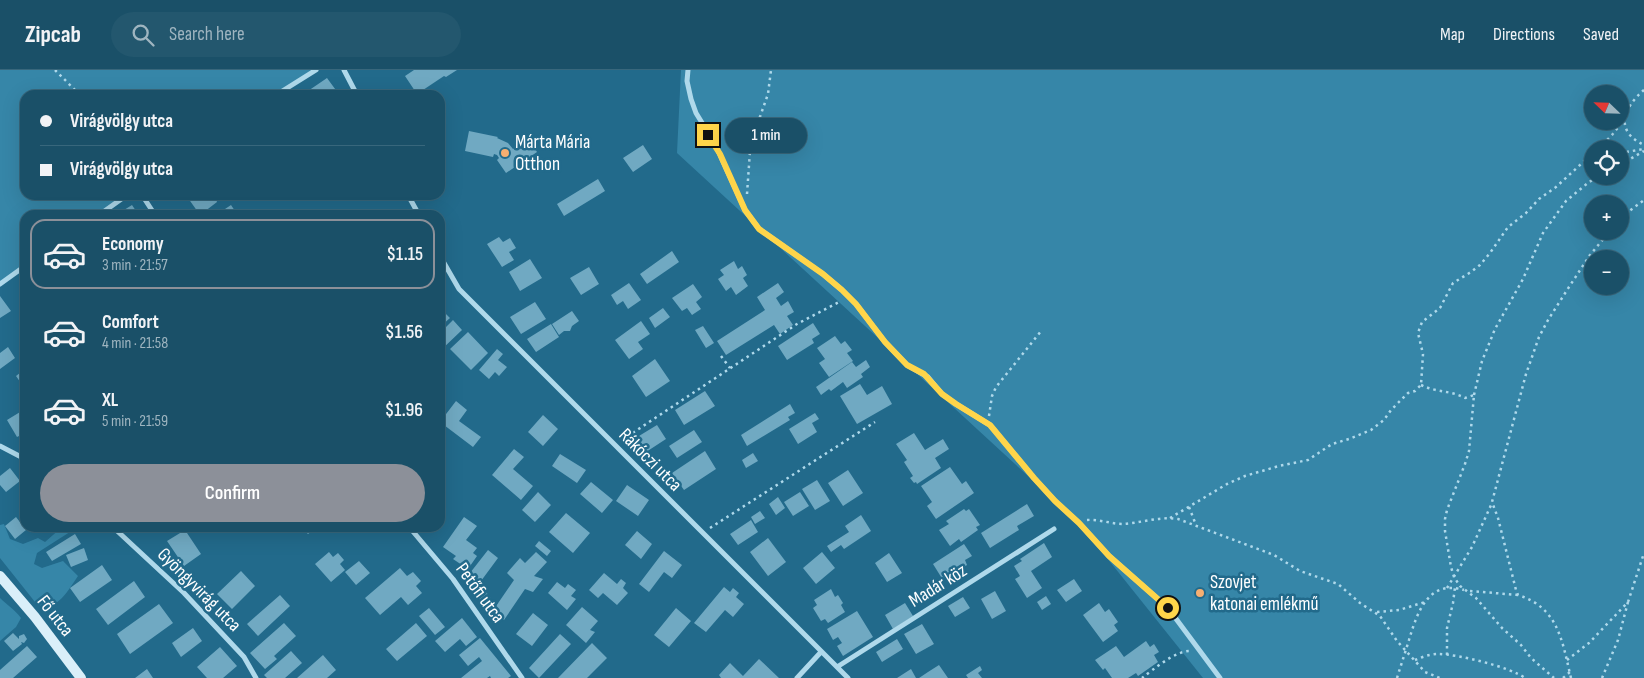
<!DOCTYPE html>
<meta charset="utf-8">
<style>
:root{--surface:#1a5068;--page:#23576e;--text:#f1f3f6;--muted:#9fb5c0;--line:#38677c;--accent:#8c9099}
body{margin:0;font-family:"Sofia Sans Condensed",sans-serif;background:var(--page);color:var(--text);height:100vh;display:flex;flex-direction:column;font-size:19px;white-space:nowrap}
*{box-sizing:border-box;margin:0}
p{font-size:16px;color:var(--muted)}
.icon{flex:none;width:28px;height:28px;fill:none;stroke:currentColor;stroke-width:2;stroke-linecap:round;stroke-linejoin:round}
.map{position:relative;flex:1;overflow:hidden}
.sheet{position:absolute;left:20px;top:140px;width:425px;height:322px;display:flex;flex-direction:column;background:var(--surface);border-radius:15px;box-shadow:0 5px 20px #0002,0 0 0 1px var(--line)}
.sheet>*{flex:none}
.banner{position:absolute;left:20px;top:20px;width:425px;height:110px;border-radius:15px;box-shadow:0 5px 20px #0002,0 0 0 1px var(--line);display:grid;align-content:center;height:110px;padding:0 20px;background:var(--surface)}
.needle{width:32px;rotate:293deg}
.controls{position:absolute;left:1584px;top:15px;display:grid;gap:10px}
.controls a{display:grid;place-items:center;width:45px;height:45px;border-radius:50%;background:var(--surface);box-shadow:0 5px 20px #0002,0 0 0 1px var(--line);font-size:25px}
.end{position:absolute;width:22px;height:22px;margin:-11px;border:6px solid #ffd54a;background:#111;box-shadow:0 0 0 2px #111}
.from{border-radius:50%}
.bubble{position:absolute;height:35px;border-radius:18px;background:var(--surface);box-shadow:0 5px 20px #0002,0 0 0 1px var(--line);font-size:16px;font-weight:600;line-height:35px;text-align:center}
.banner b{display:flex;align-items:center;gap:18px;height:48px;font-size:19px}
.banner b+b{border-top:1px solid var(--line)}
.banner i{width:12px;height:12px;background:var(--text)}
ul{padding:9px 0 0;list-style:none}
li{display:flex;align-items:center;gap:15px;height:70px;margin:0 10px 8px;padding:0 10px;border:2px solid transparent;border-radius:15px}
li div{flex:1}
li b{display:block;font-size:19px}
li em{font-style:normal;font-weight:600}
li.on{border-color:var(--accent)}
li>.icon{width:45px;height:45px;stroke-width:1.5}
.primary-button{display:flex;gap:10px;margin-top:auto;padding:10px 20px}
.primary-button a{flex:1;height:58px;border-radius:30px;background:var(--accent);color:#fff;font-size:20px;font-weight:600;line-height:58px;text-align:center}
header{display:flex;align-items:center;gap:30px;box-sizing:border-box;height:70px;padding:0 25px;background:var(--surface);border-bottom:1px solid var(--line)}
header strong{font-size:24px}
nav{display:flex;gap:28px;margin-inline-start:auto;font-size:18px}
.search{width:350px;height:45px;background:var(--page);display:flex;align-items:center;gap:12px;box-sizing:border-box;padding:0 18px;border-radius:28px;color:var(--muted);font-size:19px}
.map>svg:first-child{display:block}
</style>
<header>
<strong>Zipcab</strong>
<div class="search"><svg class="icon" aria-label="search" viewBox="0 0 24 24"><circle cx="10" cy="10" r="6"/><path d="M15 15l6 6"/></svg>Search here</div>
<nav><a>Map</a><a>Directions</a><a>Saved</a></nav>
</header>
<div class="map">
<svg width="1644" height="608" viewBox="0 0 1644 608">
<rect width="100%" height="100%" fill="#226a8b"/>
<path fill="#3686a8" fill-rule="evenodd" d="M0 0H316L276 25H25V125H127L99 145H25V196L0 214Z
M681 0H1644V608H1203L1079 453 677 83ZM1592 24H1620V51H1592ZM1592 79H1620V106H1592ZM1592 134H1620V161H1592ZM1592 189H1620V216H1592Z
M4 454 10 469 23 474 38 468 45 472 61 458H70L73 460 37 483 34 494 42 498 63 491 78 506C69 519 61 535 44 538L35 532 0 488V455Z
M0 528C7 535 14 539 21 548L16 557 0 571Z"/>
<path fill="#70a9c2" d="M414 0H457L446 7 444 6 417 24 405 6Z
M327 8 338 23 335 25H290L296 20 305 23Z
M469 61 498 67 497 68 508 73 513 79 528 68 537 82 506 103 497 90 499 88 497 85 494 84 493 87 465 81Z
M643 75 652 89 633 102 623 88Z
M598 109 605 121 564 146 557 134Z
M192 125H221L216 129 217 132 200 145 188 128Z
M132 135 136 141 139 142 141 145H116Z
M231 135 237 144 216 145Z
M499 167 503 172 510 168 516 178 509 182 514 190 502 197 487 174Z
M672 181 679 192 647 214 640 204Z
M530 189 542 208 520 221 509 202Z
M734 191 738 199 742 196 747 205 743 208 748 216 736 225 731 217 726 221 718 209 724 205 720 200Z
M589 197 599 214 581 225 570 208Z
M629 213 641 230 628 239 623 231 617 235 611 225Z
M778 213 784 222 776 228 781 236 788 231 794 242 787 246 793 255 780 264 774 255 726 285 717 271 765 240 757 227Z
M693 214 702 227 696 232 701 239 692 245 687 238 682 241 672 228Z
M0 226 11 241 0 248Z
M535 232 546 249 521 264 510 247Z
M440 238 450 248 440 257Z
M663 238 670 247 655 258 649 248Z
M572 241 579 251 572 256 570 261H564L559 265 552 254Z
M453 250 462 260 440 281V263Z
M641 251 650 264 638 272 643 279 629 289 615 270Z
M813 253 820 264 812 269 814 273 787 290 778 276Z
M551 254 559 267 536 282 527 269Z
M703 256 714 273 706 278 695 260Z
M468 262 488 283 471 300 450 279Z
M835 266 841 274 845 271 852 280 847 283 853 291 829 307 819 293 825 289 817 278Z
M8 277 15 288 0 299V283Z
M497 279 503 284 498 290 507 297 499 306 495 302 489 309 479 300Z
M655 289 670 311 646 327 632 306Z
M866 290 870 297 861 304 863 307 847 318 843 312 831 321 829 319 821 325 816 317 852 292 856 297Z
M25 299V319L16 306Z
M860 314 867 325 882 316 892 334 857 354 840 326Z
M705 321 715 336 684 355 675 340Z
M456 331 467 340 459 351 481 367 473 377 440 352Z
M790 334 795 343 788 347 790 350 747 376 741 365Z
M25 339V363L17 367 7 350Z
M815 343 819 349 812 353 817 362 798 374 789 359Z
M543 345 558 359 543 376 528 362Z
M657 355 666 369 643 384 634 369Z
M694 360 702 372 677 388 669 376Z
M914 363 925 380 943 369 949 379 935 388 941 398 917 414 916 412 914 413 910 408 913 406 904 392 907 390 896 374Z
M514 379 524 387 513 399 533 416 521 430 492 405Z
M705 381 716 399 684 420 672 403Z
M753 383 758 391 746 398 742 390Z
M560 384 586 400 577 413 552 396Z
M950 397 962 414 966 411 974 423 936 449 927 436 932 432 921 416Z
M10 398 20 411 6 422 0 415V406Z
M848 400 863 423 843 436 828 413Z
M817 410 830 431 815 440 802 419Z
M591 412 613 430 602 443 580 424Z
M627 415 649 430 638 446 616 431Z
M538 422 551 435 535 452 522 440Z
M800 422 809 436 793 446 784 432Z
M778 427 785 438 776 445 769 434Z
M1027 434 1034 446 1017 456 1019 460 990 478 981 463Z
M964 439 966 441 969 439 980 455 976 457 978 460 961 472 959 469 950 476 939 460 949 454 946 451Z
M760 441 765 448 755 454 751 447Z
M566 443 590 463 573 483 549 462Z
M861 445 871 461 844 479 841 475 831 482 827 476 849 462 845 456Z
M16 447 26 460 15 469 5 456Z
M464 447 477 456 466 470 477 478 473 483 477 486 468 499 453 489 456 486 443 477Z
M751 450 758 462 738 475 730 464Z
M302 458H316L308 464Z
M185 460 201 484 184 496 167 471Z
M637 461 652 474 641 489 625 475Z
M75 464 81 474 52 491 46 482Z
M768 468 786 492 768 506 750 482Z
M539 471 551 481 547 486 535 476Z
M1044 473 1052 487 1031 501 1042 518 1027 528 1015 509 1020 506 1014 496 1022 491 1020 489Z
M964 474 972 486 965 490 967 495 943 510 933 494Z
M84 478 88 490 71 497 66 485Z
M488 480 498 488 481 511 470 503Z
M664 481 682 495 672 508 664 502 649 522 639 514Z
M329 482 333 487 338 483 344 490 340 494 345 500 331 512 315 494Z
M536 482 547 492 534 506 543 509 533 522 525 519 504 550 492 542 514 510 507 503 520 488 525 493Z
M822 482 835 498 816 514 803 498Z
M889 483 902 503 887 512 875 493Z
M359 491 370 503 356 515 345 502Z
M102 495 112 510 80 532 70 518Z
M400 498 407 506 413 502 421 511 416 516 422 523 408 535 401 527 380 545 365 528Z
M241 501 255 516 232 539 217 524Z
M604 503 617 514 621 509 626 513 623 518 628 523 617 535 603 523 598 528 589 520Z
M1074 509 1082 521 1066 532 1057 520Z
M134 511 145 527 108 555 96 539Z
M557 512 565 518 568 514 576 520 571 526 576 529 567 540 548 523Z
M724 517 730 522 733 518 739 523 736 527 744 534 733 547 725 540 706 562 694 553Z
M831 519 835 527 838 525 843 533 841 535 845 542 828 553 825 549 821 551 813 538 817 535 814 530Z
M995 521 1006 541 992 549 981 529Z
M486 522 494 533 488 541 478 527Z
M280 525 290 536 258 566 247 554Z
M1046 526 1051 534 1042 540 1037 532Z
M963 527 970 538 955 547 948 536Z
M905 533 913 546 893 559 885 545Z
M1099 533 1105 542 1109 539 1118 552 1114 555 1118 561 1103 572 1083 545Z
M159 534 173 553 130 584 117 564Z
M582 537 598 551 590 560 595 562 586 573 566 555Z
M429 538 445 557 435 565 419 546Z
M676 538 691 551 669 577 654 565Z
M857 541 873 567 843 586 837 576 842 573 838 567 833 570 827 559Z
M533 543 548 555 532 576 516 564Z
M462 548 477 567 466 576 460 569 445 582 435 571Z
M284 553 296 566 274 586 277 589 265 599 250 583Z
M416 553 427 566 397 591 386 579Z
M922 554 934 574 916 584 904 564Z
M193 558 202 571 181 587 172 573Z
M13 563 19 569V566L24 564 27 569 24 573 21 572 22 574 13 581 4 571Z
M560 564 571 574 539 608 529 598Z
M480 568 511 606 508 608H491L490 606 487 608H461L482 591 479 587 468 596 459 585Z
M897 569 903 579 882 592 876 582Z
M1146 571 1150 577 1154 574 1159 582 1154 585 1158 592 1138 606 1136 603 1128 608H1112L1105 598 1103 600 1095 590 1116 576 1124 587Z
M592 573 607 588 587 608H558Z
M27 576 37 587 13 608H0V600Z
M220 577 237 596 223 608H207L197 597Z
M291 581 302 593 285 608H267L264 605Z
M323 585 336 600 327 608H297Z
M759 589 779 608H721L719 605 730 593 743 606Z
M939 595 948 608H919L928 602Z
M980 596 982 600 978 603 982 608H968L966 605Z
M147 599 153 608H135Z
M911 599 916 608H897Z"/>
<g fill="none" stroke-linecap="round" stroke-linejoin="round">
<path stroke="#afd9eb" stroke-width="2.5" stroke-dasharray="2.5 4" stroke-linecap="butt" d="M55 0 80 25
M1644 20C1623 38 1614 61 1644 75
M1598 79 1612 65 1623 51
M1620 83 1644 79
M1620 95 1644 81
M747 124 750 81 755 61 768 24 771 0
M1620 148 1644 130
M721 286 730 298
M1421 315C1438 323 1450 320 1465 328L1474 325 1469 381 1465 394 1447 440 1445 449V461L1451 497 1454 507 1460 516 1476 528 1502 558 1521 575 1531 588 1554 608
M1474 325 1482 291 1495 259 1523 209 1543 163 1566 131 1589 112 1600 106
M989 346 992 326 996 317 1042 260
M622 370 797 254 841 231
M1189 437 1196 455
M1170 448 1227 414 1245 406 1279 396 1308 390 1332 374 1349 369 1371 360 1384 350 1391 340 1408 323 1415 321 1421 315 1423 284 1418 263 1422 252 1440 238 1453 213 1471 202 1480 195 1490 183 1508 157 1526 143 1539 129 1556 117 1592 84
M1087 450C1099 449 1111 454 1123 454 1141 453 1160 446 1178 449L1274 485 1300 501 1338 514 1360 533 1380 546 1397 571 1425 602 1440 608
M710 458 875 352
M1447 518 1472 477 1492 433
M1470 521 1518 525
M1377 542 1399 540 1425 532
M1447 585V558L1453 533 1455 517
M1415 590C1422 587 1430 584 1438 584 1457 584 1510 597 1525 608
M1567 590 1589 573 1628 532 1644 483
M1142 608C1154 599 1175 581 1190 581
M1397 608C1401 595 1405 583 1409 570 1417 543 1428 509 1464 520
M1563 608 1570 602
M1571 608C1562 571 1559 538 1518 525L1516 520 1498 448 1492 432 1526 304 1539 267 1548 250 1569 217 1590 185 1610 161
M1602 608 1618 570 1628 532"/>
<path stroke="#afd9eb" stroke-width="5" d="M344 0 357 25
M688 0 687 11 691 29 696 43 715 74 745 140 759 159 823 204 842 220 856 234 885 272 907 295 928 307 942 324 956 334 990 355 1034 408 1055 431 1079 453 1109 486 1168 538 1220 608
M276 25 316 0
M142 125 155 145
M408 125 419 145
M99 145 127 125
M440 186 459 219 848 608
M0 214 25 196
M0 376 25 389
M114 458 184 523 244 587 256 608
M410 458 453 509 522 608
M837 597 1054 459
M797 608 821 582"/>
<path stroke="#daeff9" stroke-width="10" d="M0 506 35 547 81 608"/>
</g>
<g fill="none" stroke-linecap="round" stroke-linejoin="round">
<path stroke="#ffd54a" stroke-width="6" d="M708 65 720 84 745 140 759 159 823 204 842 220 856 234 885 272 907 295 924 304 942 324 956 334 990 355 1034 408 1055 431 1079 453 1109 486 1168 538"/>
</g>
<g fill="#f7af71" stroke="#226a8b" stroke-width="2">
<circle cx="505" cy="83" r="5"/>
<circle cx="1200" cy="523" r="5"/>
</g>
<g text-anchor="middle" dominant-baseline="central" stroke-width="5" stroke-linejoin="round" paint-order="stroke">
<g font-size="19" fill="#fff" stroke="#226a8b" text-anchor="start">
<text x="515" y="72">Márta Mária<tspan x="515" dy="22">Otthon</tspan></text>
<text x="1210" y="512">Szovjet<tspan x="1210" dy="22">katonai emlékmű</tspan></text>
</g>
<g font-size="19" fill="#fff" stroke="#226a8b">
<text transform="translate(650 390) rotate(45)">Rákóczi utca</text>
<text transform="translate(938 516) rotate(-32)">Madár köz</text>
<text transform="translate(199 520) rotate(45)">Gyöngyvirág utca</text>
<text transform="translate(480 523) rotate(54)">Petőfi utca</text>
<text transform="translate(55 546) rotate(52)">Fő utca</text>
</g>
</g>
</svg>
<div class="controls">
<a><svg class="needle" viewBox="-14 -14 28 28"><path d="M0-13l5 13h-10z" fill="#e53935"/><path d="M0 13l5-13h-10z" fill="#9fb5c0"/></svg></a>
<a><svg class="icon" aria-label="locate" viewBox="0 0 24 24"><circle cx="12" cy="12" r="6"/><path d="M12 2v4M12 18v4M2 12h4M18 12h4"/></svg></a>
<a>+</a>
<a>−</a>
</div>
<i class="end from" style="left:1168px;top:538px"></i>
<i class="end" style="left:708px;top:65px"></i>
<div class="bubble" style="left:725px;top:48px;width:82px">1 min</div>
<div class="banner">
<b><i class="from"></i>Virágvölgy utca</b>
<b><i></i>Virágvölgy utca</b>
</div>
<section class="sheet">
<ul>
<li class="on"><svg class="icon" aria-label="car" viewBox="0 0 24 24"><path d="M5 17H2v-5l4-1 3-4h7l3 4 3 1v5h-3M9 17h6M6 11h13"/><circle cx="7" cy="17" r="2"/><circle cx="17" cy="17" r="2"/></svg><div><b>Economy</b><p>3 min · 21:57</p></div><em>$1.15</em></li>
<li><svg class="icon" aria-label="car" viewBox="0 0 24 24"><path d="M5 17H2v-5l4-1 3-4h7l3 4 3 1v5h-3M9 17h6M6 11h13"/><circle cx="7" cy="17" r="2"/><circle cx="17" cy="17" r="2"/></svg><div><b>Comfort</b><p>4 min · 21:58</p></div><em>$1.56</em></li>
<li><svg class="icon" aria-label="car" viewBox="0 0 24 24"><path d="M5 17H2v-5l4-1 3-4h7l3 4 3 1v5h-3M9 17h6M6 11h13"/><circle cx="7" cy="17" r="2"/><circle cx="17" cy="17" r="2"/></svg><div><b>XL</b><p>5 min · 21:59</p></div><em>$1.96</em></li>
</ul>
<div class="primary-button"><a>Confirm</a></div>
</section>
</div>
